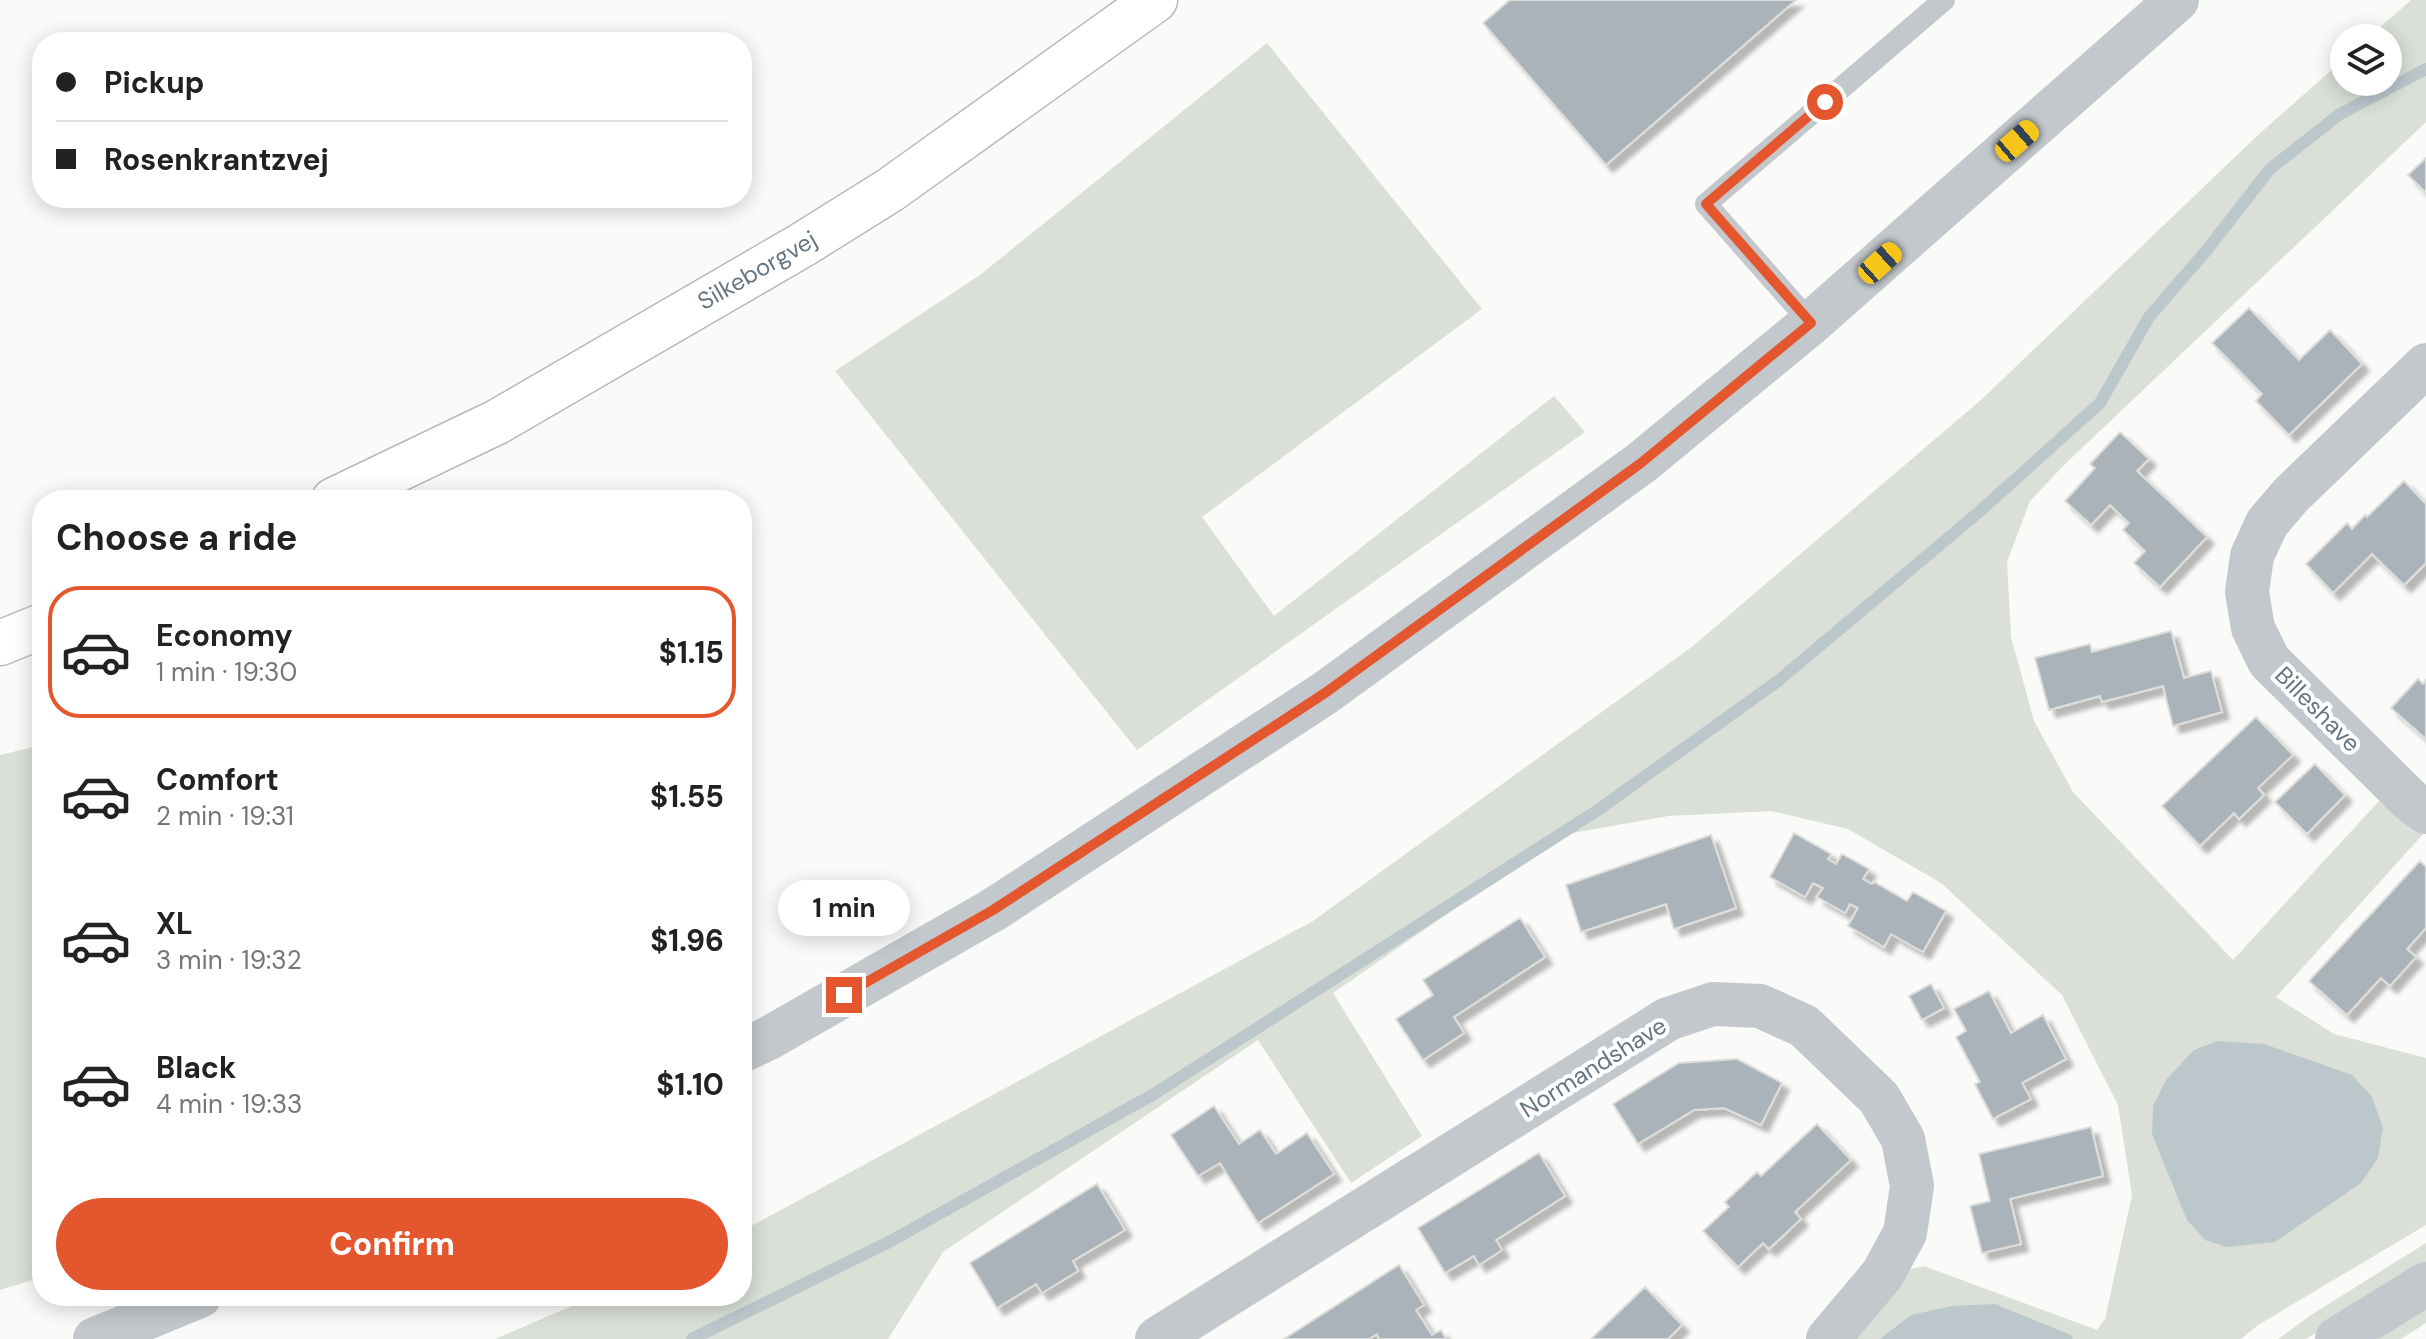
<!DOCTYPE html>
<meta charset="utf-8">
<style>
:root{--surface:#fff;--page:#f2f2f2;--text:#222;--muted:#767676;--line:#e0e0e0;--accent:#e4572e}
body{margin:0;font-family:"DM Sans",sans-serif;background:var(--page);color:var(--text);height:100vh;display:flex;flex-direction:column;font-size:30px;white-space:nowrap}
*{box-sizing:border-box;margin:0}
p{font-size:26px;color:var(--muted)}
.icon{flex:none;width:44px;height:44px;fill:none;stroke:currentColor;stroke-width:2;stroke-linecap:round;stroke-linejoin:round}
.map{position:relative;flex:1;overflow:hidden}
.drawer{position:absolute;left:32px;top:490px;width:720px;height:816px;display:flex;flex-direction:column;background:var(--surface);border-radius:32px;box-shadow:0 4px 20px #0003}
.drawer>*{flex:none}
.banner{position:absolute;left:32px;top:32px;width:720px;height:176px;border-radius:32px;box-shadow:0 4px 20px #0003;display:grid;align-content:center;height:176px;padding:0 24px;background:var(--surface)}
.controls{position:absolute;left:2330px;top:24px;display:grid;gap:16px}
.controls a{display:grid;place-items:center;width:72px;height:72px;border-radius:50%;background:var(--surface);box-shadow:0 4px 20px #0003;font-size:40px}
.end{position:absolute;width:36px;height:36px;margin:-18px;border:10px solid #e4572e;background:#fff;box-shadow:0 0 0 4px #fff}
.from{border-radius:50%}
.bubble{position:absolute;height:56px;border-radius:28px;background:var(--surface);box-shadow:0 4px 20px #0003;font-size:26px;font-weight:700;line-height:56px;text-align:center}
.car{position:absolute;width:24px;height:48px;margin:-24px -12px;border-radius:10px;box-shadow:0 0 6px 2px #0007;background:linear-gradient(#f5c518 24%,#345 0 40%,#f5c518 0 76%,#345 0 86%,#f5c518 0)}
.banner b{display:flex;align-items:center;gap:28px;height:76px;font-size:30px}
.banner b+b{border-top:2px solid var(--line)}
.banner i{width:20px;height:20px;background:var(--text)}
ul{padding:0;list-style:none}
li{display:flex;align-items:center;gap:24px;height:132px;margin:0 16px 12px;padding:0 8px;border:4px solid transparent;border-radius:32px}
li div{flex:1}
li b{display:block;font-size:30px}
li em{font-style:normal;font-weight:700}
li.selected{border-color:var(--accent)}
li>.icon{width:72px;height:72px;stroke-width:1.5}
h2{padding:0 24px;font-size:36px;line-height:96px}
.cta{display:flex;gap:16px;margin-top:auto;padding:16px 24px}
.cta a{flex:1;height:92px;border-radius:48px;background:var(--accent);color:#fff;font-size:32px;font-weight:700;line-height:92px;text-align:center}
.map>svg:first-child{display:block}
</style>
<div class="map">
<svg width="2426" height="1339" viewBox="0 0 2426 1339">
<defs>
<filter id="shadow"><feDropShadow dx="7" dy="7" stdDeviation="2" flood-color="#0004"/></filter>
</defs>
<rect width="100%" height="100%" fill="#fafaf8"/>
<path fill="#dadfd7" d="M2411 0H2426V122L2064 465 2030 501 2007 562 2011 637 2034 721 2073 792 2233 960 2380 800 2424 833 2276 997 2334 1034 2426 1058V1225L2258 1325 2241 1339H1845L1906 1270 1924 1266 2097 1330 2105 1319 2132 1195 2118 1105 2062 995 1941 883 1848 829 1772 811 1668 816 1561 835 1333 993 1422 1136 1351 1183 1258 1040 943 1252 888 1339H495L595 1296H742V1231L1313 921 1693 646 1982 399 2258 135 2344 59V82H2388V38H2368Z
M1267 43 1482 309 1202 517 1274 616 1554 396 1585 432 1137 750 835 371 980 275Z
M42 745V1277L0 1290V755Z
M2426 1243V1265L2306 1339H2278L2311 1315Z
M2426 1309V1323L2401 1339H2378Z"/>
<path fill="#bbc7cb" d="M2218 1041 2264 1044 2352 1075 2372 1097 2383 1128 2378 1158 2361 1183 2275 1242 2227 1247 2205 1240 2187 1220 2152 1134 2153 1106 2166 1080 2194 1050Z
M1995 1304 2071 1335 2073 1339H1880L1911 1315 1952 1306Z"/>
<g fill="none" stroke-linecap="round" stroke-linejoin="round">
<path stroke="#bbc7cb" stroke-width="12" d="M692 1339 889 1242 1154 1094 1598 810 1778 681 1979 512 2100 403 2149 317 2206 251 2270 169 2340 114 2426 69"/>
</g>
<path fill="#aab3b9" stroke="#dcdcda" stroke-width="2" filter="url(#shadow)" d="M1510 0H1796L1606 165 1483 23Z
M2426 158V193L2408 175Z
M2249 308 2299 360 2330 330 2362 364 2289 435 2256 401 2262 394 2212 343Z
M2120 432 2149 459 2137 471 2207 537 2160 587 2134 563 2145 551 2123 530 2129 523 2110 505 2091 525 2065 501 2095 468 2090 464Z
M2404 481 2426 504V563L2404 585 2372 554 2333 593 2306 564 2347 523 2352 529 2365 515 2367 517Z
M2171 631 2184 678 2211 671 2222 712 2173 726 2163 686 2102 702 2100 696 2049 710 2035 658 2090 644 2092 652Z
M2418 679 2423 684 2426 680V739L2391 708Z
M2256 717 2293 755 2258 788 2264 795 2239 819 2234 813 2200 846 2162 806Z
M2315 764 2345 795 2307 834 2275 802Z
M1794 833 1831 854 1828 859 1836 864 1842 854 1869 869 1863 879 1872 884 1874 882 1907 901 1913 892 1946 911 1923 952 1891 934 1884 947 1848 926 1858 908 1850 904 1845 913 1817 897 1823 888 1813 883 1805 897 1770 877Z
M1711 835 1736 908 1674 929 1666 904 1581 932 1566 885Z
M2420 861 2426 867V928L2407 949 2416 957 2390 986 2381 978 2347 1015 2309 981Z
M1520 918 1545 957 1454 1017 1464 1033 1423 1060 1396 1019 1433 995 1423 980Z
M1931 984 1944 1008 1922 1020 1909 996Z
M1989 991 2011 1033 2043 1015 2066 1059 2022 1083 2031 1099 1993 1119 1975 1084 1980 1082 1956 1037 1966 1031 1954 1009Z
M1737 1059 1782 1083 1761 1125 1724 1108 1694 1110 1638 1144 1613 1104 1679 1063Z
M1214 1106 1239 1144 1260 1130 1276 1154 1307 1133 1334 1174 1258 1223 1220 1163 1198 1176 1171 1135Z
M1817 1124 1851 1160 1795 1212 1801 1219 1769 1249 1763 1243 1738 1267 1703 1231 1729 1207 1725 1202 1757 1172 1761 1176Z
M2091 1127 2103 1176 2010 1199 2021 1244 1982 1253 1970 1206 1990 1201 1979 1154Z
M1539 1153 1565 1196 1496 1240 1502 1250 1479 1265 1474 1256 1445 1273 1418 1228Z
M1097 1184 1125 1230 1073 1261 1078 1271 1042 1293 1036 1284 997 1308 970 1263Z
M1399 1265 1424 1305 1416 1310 1432 1335 1441 1330 1446 1339H1379L1377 1334 1369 1339H1284Z
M1645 1287 1682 1325 1668 1339H1591Z"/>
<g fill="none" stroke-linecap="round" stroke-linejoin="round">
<defs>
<path id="primary" d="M334 500 497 422 802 245 890 190 1155 0
M0 643 42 626"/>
</defs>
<use href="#primary" stroke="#b5babe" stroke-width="47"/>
<path stroke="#c3c8cc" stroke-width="22" d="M1811 323 1706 204 1944 0"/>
<path stroke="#c3c8cc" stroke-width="44" d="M2426 365 2291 495 2267 523 2252 556 2247 592 2253 628 2269 661 2411 801 2426 812
M742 1051 769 1038 993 910 1325 693 1641 463 1811 323 2177 0
M95 1339 200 1296
M1157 1339 1668 1019 1713 1004 1760 1006 1804 1026 1879 1098 1903 1139 1912 1186 1905 1233 1882 1275 1828 1339
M2337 1339 2426 1284"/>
<use href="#primary" stroke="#fff" stroke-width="44"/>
</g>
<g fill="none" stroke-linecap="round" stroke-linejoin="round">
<path stroke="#e4572e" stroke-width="10" d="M844 995 993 910 1325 693 1641 463 1811 323 1706 204 1825 102"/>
</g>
<g text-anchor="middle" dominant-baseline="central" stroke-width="8" stroke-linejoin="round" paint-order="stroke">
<g font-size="24" fill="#657683" stroke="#fff">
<text transform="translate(757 270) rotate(-30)">Silkeborgvej</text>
<text transform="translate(2318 709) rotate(45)">Billeshave</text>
<text transform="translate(1593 1067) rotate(-32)">Normandshave</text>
</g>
</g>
</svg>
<div class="controls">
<a><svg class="icon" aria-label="layers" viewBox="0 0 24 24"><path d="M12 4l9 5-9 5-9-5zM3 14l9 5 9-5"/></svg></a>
</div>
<i class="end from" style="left:1825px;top:102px"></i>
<i class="end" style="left:844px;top:995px"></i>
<div class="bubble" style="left:778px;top:880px;width:132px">1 min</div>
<i class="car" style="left:2017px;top:141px;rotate:49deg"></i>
<i class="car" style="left:1880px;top:263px;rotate:48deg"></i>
<div class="banner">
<b><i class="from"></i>Pickup</b>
<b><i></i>Rosenkrantzvej</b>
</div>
<section class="drawer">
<h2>Choose a ride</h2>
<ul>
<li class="selected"><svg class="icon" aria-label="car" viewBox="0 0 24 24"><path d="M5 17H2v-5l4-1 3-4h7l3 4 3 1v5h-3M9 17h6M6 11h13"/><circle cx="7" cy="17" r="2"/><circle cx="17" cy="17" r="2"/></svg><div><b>Economy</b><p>1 min · 19:30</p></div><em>$1.15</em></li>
<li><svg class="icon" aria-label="car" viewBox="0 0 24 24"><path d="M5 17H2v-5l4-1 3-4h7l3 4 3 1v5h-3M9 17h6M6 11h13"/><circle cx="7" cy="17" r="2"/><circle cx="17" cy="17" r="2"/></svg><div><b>Comfort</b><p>2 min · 19:31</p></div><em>$1.55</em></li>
<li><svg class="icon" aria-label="car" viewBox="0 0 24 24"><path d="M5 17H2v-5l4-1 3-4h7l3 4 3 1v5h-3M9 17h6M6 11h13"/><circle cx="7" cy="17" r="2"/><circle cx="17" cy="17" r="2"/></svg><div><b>XL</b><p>3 min · 19:32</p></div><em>$1.96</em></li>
<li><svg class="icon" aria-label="car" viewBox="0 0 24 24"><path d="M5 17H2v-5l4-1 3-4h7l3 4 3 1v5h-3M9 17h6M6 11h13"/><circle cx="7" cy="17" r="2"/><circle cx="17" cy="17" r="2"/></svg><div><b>Black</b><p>4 min · 19:33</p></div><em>$1.10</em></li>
</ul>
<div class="cta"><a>Confirm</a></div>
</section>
</div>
